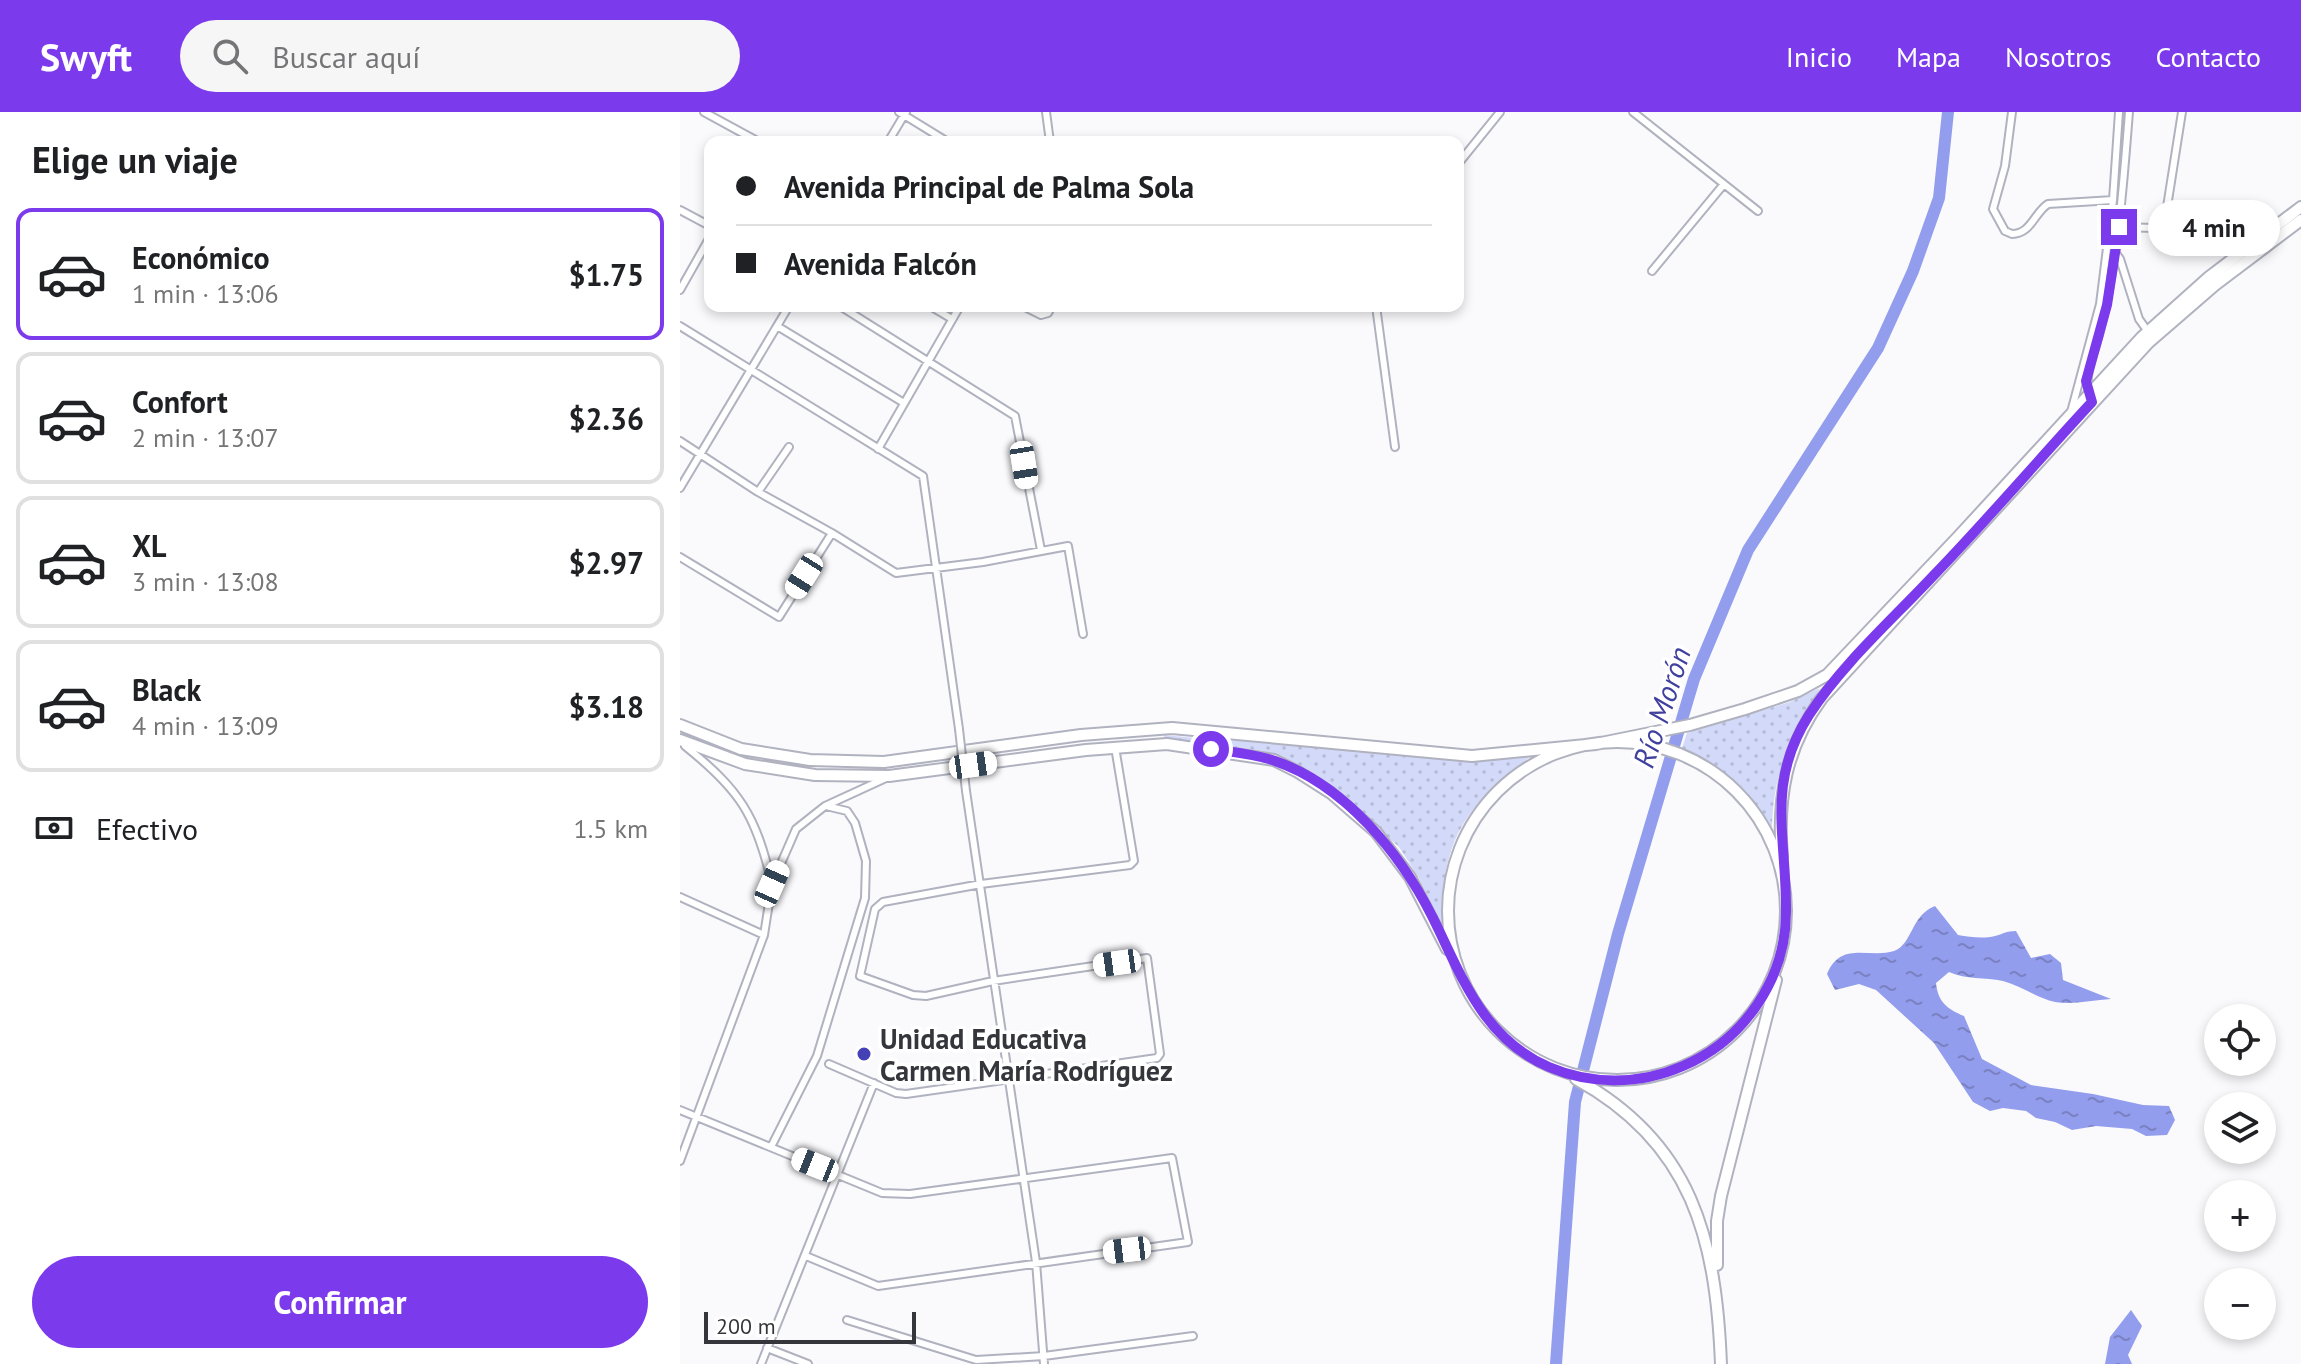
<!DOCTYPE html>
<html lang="es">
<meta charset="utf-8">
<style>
:root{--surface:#fff;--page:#f6f6f6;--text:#202124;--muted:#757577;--line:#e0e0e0;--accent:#7c3aed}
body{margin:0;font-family:"PT Sans",sans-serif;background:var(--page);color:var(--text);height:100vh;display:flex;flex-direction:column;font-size:30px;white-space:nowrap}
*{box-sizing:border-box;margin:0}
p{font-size:26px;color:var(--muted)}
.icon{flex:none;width:44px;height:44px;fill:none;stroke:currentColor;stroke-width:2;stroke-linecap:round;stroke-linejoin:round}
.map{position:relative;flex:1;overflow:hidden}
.sheet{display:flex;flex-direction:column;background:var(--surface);width:680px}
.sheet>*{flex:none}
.banner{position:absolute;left:24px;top:24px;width:760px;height:176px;border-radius:16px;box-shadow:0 4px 12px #0003;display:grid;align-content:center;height:176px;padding:0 32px;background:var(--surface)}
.tools{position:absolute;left:1524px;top:892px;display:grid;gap:16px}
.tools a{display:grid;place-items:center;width:72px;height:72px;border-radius:50%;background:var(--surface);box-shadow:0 4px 12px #0003;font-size:40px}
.scale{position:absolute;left:24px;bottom:20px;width:212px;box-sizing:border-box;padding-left:8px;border:4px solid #35363b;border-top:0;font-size:22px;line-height:28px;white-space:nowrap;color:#35363b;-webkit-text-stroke:6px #fff;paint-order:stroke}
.end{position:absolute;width:36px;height:36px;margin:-18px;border:10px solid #7c3aed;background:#fff;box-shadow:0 0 0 4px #fff}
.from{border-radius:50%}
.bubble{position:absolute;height:56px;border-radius:28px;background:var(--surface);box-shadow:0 4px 12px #0003;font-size:26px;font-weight:700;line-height:56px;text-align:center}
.car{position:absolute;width:24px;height:48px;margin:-24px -12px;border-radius:10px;box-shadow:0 0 6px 2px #0007;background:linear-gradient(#fff 24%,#345 0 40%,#fff 0 76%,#345 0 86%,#fff 0)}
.banner b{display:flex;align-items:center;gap:28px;height:76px;font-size:30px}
.banner b+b{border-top:2px solid var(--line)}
.banner i{width:20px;height:20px;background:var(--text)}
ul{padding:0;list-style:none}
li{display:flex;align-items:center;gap:24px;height:132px;margin:0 16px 12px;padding:0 16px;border:4px solid var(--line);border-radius:16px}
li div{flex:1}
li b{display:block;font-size:30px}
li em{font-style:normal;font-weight:700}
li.active{border-color:var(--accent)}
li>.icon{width:72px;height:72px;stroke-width:1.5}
h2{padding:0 32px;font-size:36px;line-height:96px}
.pay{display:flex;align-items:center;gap:20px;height:88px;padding:0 32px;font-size:30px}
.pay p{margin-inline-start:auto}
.action{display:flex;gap:16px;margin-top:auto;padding:16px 32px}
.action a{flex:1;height:92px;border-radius:48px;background:var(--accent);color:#fff;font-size:32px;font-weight:700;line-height:92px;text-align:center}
header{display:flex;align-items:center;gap:48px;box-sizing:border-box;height:112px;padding:0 40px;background:var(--accent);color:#fff}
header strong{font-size:38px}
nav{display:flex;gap:44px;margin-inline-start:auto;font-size:28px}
.search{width:560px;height:72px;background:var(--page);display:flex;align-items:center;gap:20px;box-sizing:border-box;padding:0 28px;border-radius:44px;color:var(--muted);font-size:30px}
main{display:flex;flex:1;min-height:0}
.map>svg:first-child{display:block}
</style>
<header>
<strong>Swyft</strong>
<div class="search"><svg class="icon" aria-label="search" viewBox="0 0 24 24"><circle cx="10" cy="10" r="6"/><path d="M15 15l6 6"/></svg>Buscar aquí</div>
<nav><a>Inicio</a><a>Mapa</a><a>Nosotros</a><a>Contacto</a></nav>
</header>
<main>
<section class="sheet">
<h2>Elige un viaje</h2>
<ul>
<li class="active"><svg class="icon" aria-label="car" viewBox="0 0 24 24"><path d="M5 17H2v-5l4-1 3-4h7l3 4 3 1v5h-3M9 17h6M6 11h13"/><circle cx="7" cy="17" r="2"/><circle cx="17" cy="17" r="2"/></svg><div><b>Económico</b><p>1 min · 13:06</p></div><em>$1.75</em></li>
<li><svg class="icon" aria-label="car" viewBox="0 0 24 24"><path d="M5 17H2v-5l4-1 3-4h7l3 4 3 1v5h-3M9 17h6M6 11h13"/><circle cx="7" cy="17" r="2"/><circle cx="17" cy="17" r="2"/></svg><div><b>Confort</b><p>2 min · 13:07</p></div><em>$2.36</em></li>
<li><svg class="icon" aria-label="car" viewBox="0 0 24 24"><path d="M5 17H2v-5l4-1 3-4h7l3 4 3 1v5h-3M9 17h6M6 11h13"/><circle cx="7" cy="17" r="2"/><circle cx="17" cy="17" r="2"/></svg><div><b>XL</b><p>3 min · 13:08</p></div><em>$2.97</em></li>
<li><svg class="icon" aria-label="car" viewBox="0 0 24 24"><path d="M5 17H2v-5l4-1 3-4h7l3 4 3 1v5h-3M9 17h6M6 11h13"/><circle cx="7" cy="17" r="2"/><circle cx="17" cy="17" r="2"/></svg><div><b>Black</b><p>4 min · 13:09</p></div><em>$3.18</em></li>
</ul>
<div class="pay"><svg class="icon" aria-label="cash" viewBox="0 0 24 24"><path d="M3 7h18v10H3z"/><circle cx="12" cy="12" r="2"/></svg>Efectivo<p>1.5 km</p></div>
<div class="action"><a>Confirmar</a></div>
</section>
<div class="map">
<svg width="1621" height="1252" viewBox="0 0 1621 1252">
<defs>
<pattern id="grass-dots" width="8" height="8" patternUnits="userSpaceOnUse" patternTransform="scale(2)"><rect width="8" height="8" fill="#d3d9f9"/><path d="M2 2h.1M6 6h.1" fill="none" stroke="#b6bbd6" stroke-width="1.8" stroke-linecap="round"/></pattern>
<pattern id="water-ripples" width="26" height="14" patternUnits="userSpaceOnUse" patternTransform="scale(2)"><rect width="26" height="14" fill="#939ded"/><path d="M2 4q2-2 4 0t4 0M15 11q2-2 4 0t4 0" fill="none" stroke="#7981c1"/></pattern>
</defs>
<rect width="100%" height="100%" fill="#fafafd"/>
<path fill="url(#grass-dots)" d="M1140 576C1112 624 1093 658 1092 716 1065 674 1045 660 1002 636L1007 621 1110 590Z
M484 623C535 628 586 630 637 635 708 642 778 653 850 645 786 693 758 731 764 814H761L739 766 719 735 644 669 610 650 559 636 484 627Z"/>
<path fill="url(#water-ripples)" d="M1255 794 1278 823C1290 825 1303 827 1315 824 1323 822 1326 819 1336 819L1351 846 1370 842 1381 851 1383 868 1431 887C1412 888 1393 893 1375 890 1357 886 1342 874 1323 869 1304 865 1287 868 1269 860L1256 871C1258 890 1267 897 1284 904L1302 947 1351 973 1413 982 1463 993 1489 994 1495 1008 1487 1023 1466 1024 1452 1017 1416 1014 1392 1018 1375 1010 1356 1006 1346 999 1323 996 1310 999 1293 990 1254 931 1196 878 1179 872 1155 878 1147 862C1161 828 1189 847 1214 839 1233 832 1230 804 1255 794Z
M1451 1198 1462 1214 1448 1243 1452 1252H1425L1430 1225Z"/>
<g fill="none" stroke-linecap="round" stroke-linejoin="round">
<path stroke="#939ded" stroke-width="12" d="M876 1252 895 990 938 822 1014 567 1068 438 1198 236 1233 159 1259 86 1268 0"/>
<defs>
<path id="street" d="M24 0 79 30
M219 0 268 30
M366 0 370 30
M953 0 1078 99
M1332 0 1325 54 1313 97 1325 119 1332 122C1351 122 1354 101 1368 92L1433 88
M208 30 226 0
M778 52 820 0
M1486 97 1549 103 1555 144
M0 98 30 114
M1439 115 1475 116 1487 95 1502 0
M1435 140 1440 147 1459 207 1469 221
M972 159 1044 72
M0 178 30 125
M160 194 335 304 361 438
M250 194 272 207
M343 194 361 203 368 201 372 194
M696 194 715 335
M0 214 243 364 279 617
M97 214 224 291
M1410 283C1403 264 1414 242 1419 223 1438 150 1443 75 1449 0
M1391 300 1420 192 1433 88 1439 0
M0 329 78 380 152 421 216 461 303 450 388 434 403 522
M198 337 280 194
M0 376 109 194
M78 380 109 335
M0 445 99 505 152 421
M5 634C60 678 76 703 92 772
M286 679 356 1150 364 1252
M0 785 84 823
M149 952 216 981 226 982 477 946 480 942 467 846 313 869 246 884 233 883 180 864 195 797 203 790 301 772 450 753 454 749 435 635
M0 998 202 1081 230 1082 492 1046 508 1130 198 1174 126 1144
M91 1035 137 944 185 786 186 749 175 711 167 699 146 694
M0 1049 84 823 92 772 116 717 145 694 206 666
M167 1208 296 1248 364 1244 513 1224
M87 1236 128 1252
M81 1252 194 971"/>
<path id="highway" d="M0 613 61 637 130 648 204 650 401 623 492 616 792 644 916 632 1010 613 1065 597 1118 579 1147 563 1278 425 1462 225 1529 165 1621 95
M0 628 65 652 135 663 209 664 406 638 487 632 594 648 618 660 651 681 696 720 730 765 767 837
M768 799a169 169 0 1 1 338 0a169 169 0 1 1-338 0Z
M1102 745C1097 685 1106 635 1142 586L1468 231 1535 173 1621 108
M896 967C1013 1031 1036 1128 1041 1252
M1037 1153V1109L1041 1084 1096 868"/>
</defs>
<use href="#street" stroke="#b0b2bf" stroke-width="10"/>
<use href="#highway" stroke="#b0b2bf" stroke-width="14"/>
<use href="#street" stroke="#fff" stroke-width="6"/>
<use href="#highway" stroke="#fff" stroke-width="10"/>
<defs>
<path id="street-bridge" d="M279 617 286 679"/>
</defs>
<use href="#street-bridge" stroke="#b0b2bf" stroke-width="10" stroke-linecap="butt"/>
<use href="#street-bridge" stroke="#fff" stroke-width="6"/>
</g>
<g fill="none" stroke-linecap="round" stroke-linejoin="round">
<path stroke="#7c3aed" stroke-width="10" d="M531 637C552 640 575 642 595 649 665 673 720 741 752 804 782 864 802 926 869 955 911 973 960 973 1003 954 1064 928 1106 867 1106 800 1107 726 1085 672 1129 603 1163 551 1213 507 1255 462 1309 406 1359 347 1412 290L1406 269 1427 193 1439 115"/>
</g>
<circle fill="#4440b6" stroke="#fff" stroke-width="3" cx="184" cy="942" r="8"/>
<g text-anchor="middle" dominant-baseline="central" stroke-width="7" stroke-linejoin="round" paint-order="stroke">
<g font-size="28" font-weight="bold" fill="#35363b" stroke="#fff" text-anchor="start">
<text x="200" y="926">Unidad Educativa<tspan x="200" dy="32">Carmen María Rodríguez</tspan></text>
</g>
<g font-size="30" font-style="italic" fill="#40419e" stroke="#fff">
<text transform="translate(981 595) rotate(-72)">Río Morón</text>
</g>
</g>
</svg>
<div class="tools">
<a><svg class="icon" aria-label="locate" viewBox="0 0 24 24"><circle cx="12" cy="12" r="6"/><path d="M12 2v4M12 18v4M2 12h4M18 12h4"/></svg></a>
<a><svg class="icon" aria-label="layers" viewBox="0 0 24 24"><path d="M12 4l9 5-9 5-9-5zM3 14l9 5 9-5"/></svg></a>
<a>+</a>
<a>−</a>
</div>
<div class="scale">200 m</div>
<i class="end from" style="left:531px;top:637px"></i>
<i class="end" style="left:1439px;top:115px"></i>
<div class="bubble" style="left:1468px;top:88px;width:132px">4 min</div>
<i class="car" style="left:344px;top:353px;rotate:171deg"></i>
<i class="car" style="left:124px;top:464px;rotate:212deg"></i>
<i class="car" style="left:293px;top:653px;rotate:82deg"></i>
<i class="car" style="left:92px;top:772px;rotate:24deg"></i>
<i class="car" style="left:437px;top:851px;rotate:262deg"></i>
<i class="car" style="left:135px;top:1053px;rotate:292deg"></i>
<i class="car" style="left:447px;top:1138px;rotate:263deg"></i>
<div class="banner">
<b><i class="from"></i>Avenida Principal de Palma Sola</b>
<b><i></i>Avenida Falcón</b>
</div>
</div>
</main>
